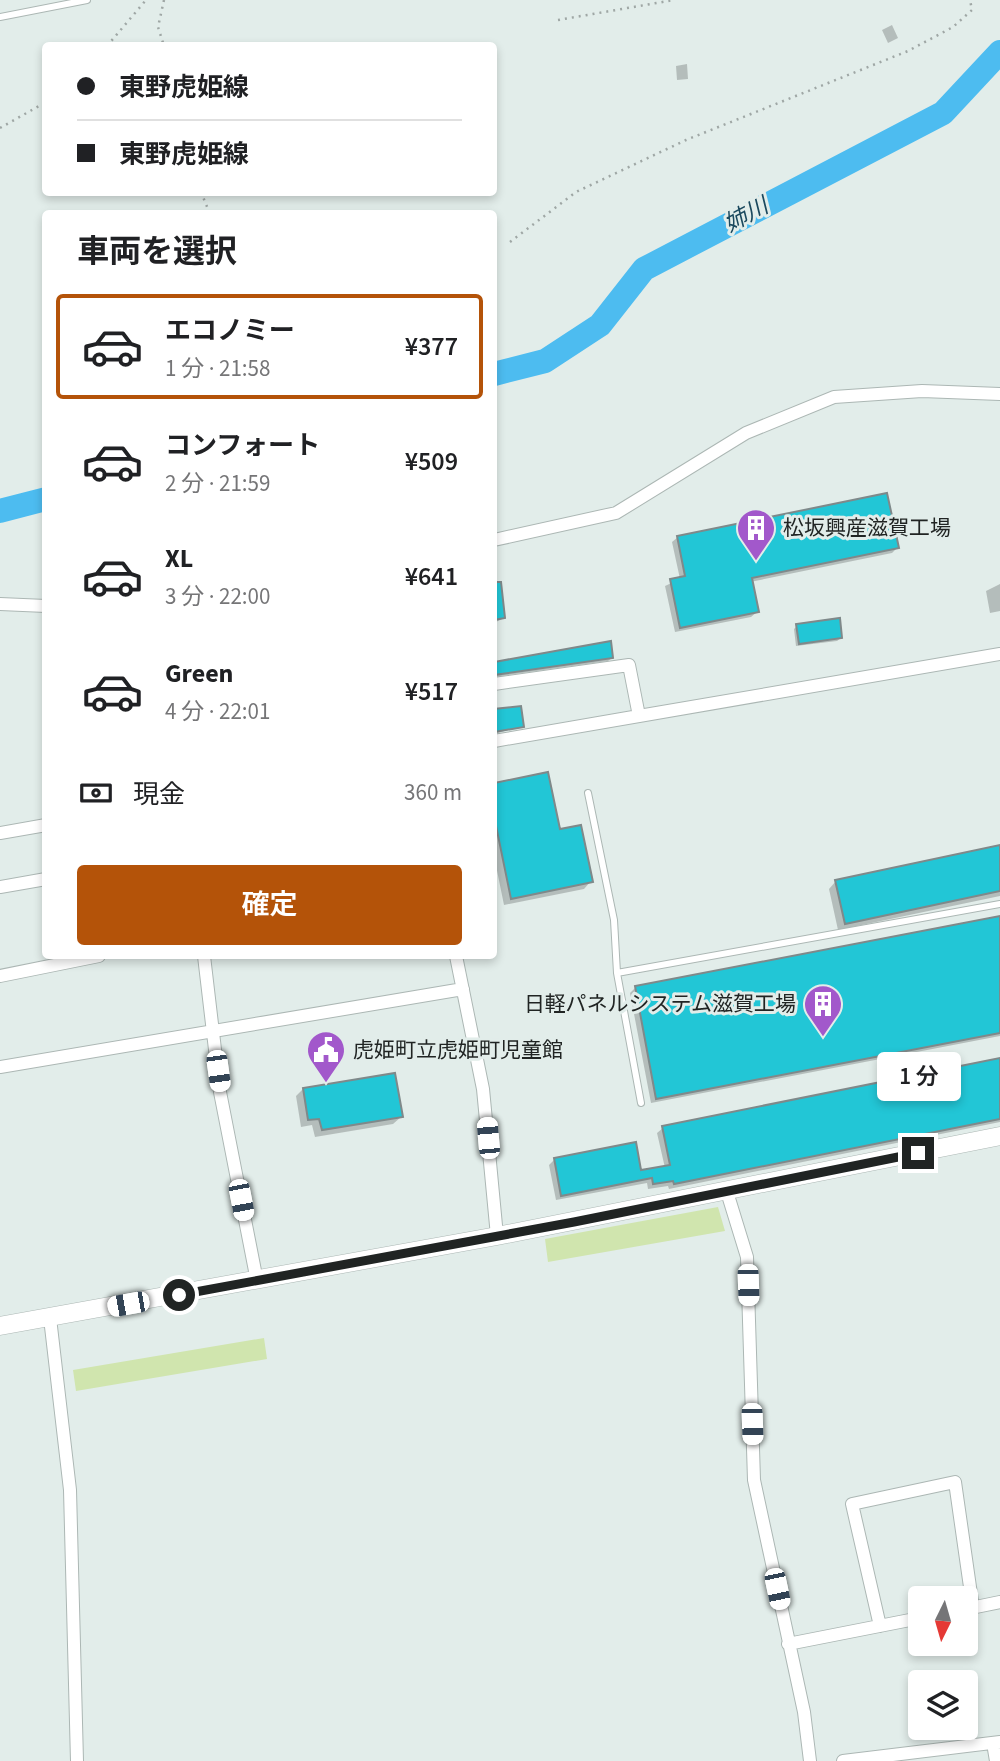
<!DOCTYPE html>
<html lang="ja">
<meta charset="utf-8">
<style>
:root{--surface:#fff;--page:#f2f2f2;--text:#202124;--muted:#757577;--line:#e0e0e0;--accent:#b45309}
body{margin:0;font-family:"Source Sans 3","Noto Sans JP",sans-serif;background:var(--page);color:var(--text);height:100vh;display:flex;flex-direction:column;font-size:26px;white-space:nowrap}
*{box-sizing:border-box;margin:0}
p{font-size:23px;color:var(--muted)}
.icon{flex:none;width:38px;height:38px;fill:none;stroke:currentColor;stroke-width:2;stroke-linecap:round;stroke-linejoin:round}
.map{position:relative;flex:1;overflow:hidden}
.drawer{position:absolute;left:42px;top:210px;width:455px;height:749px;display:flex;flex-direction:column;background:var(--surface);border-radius:7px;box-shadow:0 4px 10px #0003}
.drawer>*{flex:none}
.hud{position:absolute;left:42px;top:42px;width:455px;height:154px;border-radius:7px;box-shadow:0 4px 10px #0003;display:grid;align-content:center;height:154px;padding:0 35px;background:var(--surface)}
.needle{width:46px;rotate:185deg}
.tools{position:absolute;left:908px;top:1586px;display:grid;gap:14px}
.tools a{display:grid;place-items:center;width:70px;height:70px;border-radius:7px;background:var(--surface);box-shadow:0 4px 10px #0003;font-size:35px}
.end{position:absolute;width:32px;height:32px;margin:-16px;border:9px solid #202423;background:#fff;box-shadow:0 0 0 4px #fff}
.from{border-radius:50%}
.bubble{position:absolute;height:49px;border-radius:7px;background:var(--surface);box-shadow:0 4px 10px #0003;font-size:23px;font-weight:600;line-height:49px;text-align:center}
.car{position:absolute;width:21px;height:42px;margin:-21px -10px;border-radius:9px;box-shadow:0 0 5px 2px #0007;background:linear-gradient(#fff 24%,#345 0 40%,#fff 0 76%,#345 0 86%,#fff 0)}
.hud b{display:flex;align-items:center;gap:24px;height:66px;font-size:26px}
.hud b+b{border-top:2px solid var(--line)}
.hud i{width:18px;height:18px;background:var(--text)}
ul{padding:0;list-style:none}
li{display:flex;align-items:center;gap:21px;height:105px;margin:0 14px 10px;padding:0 21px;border:4px solid transparent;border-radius:7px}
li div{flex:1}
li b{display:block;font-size:26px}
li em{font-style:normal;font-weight:600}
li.on{border-color:var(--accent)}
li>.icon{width:63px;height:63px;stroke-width:1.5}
h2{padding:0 35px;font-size:32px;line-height:84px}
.pay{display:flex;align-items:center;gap:18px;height:77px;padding:0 35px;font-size:26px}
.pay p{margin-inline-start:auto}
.button{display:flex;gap:14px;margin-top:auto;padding:14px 35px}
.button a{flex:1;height:80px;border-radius:7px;background:var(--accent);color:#fff;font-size:28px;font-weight:600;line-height:80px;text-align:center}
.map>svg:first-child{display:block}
</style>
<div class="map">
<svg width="1000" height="1761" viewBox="0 0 1000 1761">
<rect width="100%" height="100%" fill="#e2edea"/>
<path fill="#d0e5ae" d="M718 1207 725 1231 548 1262 545 1239Z
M264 1338 267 1359 76 1391 73 1370Z"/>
<path fill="#0003" d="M892 25 898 38 888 43 882 30Z
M687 64 688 79 677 80 676 66Z
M678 537 897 548 892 553 750 582 757 612 751 617 675 632 665 586 680 579 672 542Z
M499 581 504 618 494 623V582Z
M1000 584V611L990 613 986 591Z
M797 626 841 638 837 641 796 646 794 629Z
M609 643 612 658 608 661 494 677V664Z
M520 708 522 726 494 734V711Z
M547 774 559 831 591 881 584 889 504 905 494 856V785Z
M1000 847V896L838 930 829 889 836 881Z
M1000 918V1036L651 1103 630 993 636 987Z
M1000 1060V1122L669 1189 668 1186 648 1189 647 1183 556 1200 549 1165 555 1159 640 1172 665 1168 657 1133 663 1128Z
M303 1089 401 1117 393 1124 315 1137 312 1125 301 1127 296 1096Z"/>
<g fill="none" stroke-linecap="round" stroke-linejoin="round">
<path stroke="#4dbcf0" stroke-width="24" d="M494 374 545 361 600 325 644 269 943 113 1000 52
M0 511 46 499"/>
</g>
<path fill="#22c6d6" stroke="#7f898a" stroke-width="2" d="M887 493 899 548 752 578 759 612 680 628 670 579 685 576 677 536Z
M494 582H501L505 618 494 620Z
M840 618 842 638 799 644 796 624Z
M611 641 613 658 494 675V662Z
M521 706 524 727 494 732V709Z
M548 772 560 829 581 825 593 882 511 899 494 816V783Z
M1000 845V891L845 924 835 880Z
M1000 916V1033L656 1099 635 986Z
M1000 1058V1119L674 1184 673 1181 653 1184 652 1178 561 1196 554 1158 636 1142 641 1170 670 1165 662 1126Z
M395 1073 403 1117 322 1130 319 1119 308 1120 303 1088Z"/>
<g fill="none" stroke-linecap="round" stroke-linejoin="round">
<defs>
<path id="lane" d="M0 17 87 0
M588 793 614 920 617 973
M641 1103 617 973 1000 904"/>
<path id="street" d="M494 540 616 513 746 433 834 397 922 391 1000 394
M0 604 46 606
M494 684 629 665 639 716 1000 654
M494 741 639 716
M0 833 46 825
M0 887 46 879
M204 956 220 1092 257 1281
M456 956 483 1089 497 1236
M0 976 99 956
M0 1067 463 989
M727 1192 747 1257 754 1480 804 1712 810 1761
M50 1318 70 1490 77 1761
M966 1609 1000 1602
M880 1626 852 1504 955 1482 973 1608
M788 1644 920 1618
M993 1743 996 1761
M843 1761 1000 1742"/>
<path id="secondary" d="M0 1326 497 1236 1000 1136"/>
</defs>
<use href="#lane" stroke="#acb7b4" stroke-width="8"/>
<use href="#street" stroke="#acb7b4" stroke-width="14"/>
<use href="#secondary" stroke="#acb7b4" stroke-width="19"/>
<path stroke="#9fa7a5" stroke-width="2.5" stroke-dasharray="2 5" stroke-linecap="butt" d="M164 0 158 27 164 46
M558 20 674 0
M107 46 146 0
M0 128 46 102
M201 192 210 214
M510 242 576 192 686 140 908 51 953 27 972 10 970 0"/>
<use href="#lane" stroke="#fff" stroke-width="6"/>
<use href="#street" stroke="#fff" stroke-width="12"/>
<use href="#secondary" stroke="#fff" stroke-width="18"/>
</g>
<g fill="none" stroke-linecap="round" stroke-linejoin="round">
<path stroke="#202423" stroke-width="9" d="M179 1295 574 1222 918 1153"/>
</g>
<defs>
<symbol id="building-pin" viewBox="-11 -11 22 30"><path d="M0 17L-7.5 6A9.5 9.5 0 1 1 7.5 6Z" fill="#a258cb" stroke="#e2edea"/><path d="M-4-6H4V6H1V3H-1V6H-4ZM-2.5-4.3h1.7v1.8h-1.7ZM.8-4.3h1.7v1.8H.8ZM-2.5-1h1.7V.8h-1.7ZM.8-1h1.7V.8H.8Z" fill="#fff"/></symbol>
<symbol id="civic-pin" viewBox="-11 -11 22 30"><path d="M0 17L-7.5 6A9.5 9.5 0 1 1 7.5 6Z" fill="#a258cb" stroke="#e2edea"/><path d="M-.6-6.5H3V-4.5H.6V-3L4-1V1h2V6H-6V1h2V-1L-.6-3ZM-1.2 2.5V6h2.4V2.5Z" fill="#fff"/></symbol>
</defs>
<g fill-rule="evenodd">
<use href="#building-pin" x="734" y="506" width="44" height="60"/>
<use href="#building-pin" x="801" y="982" width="44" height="60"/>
<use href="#civic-pin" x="304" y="1028" width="44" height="60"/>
</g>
<g text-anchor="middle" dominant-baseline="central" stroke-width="6" stroke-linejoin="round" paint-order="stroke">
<g font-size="21" fill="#202423" stroke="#e2edea" text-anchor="start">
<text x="783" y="528">松坂興産滋賀工場</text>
<text x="796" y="1004" text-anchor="end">日軽パネルシステム滋賀工場</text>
<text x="353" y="1050">虎姫町立虎姫町児童館</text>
</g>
<g font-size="23" font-style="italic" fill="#1b495e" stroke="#e2edea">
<text transform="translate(746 215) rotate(-28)">姉川</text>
</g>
</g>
</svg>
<div class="tools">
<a><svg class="needle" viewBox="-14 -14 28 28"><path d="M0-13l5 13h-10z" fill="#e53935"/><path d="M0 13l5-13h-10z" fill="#757577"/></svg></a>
<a><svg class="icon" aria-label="layers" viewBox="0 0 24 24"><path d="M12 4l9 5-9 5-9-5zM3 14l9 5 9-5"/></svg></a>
</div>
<i class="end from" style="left:179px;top:1295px"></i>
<i class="end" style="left:918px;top:1153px"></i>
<div class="bubble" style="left:877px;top:1052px;width:84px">1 分</div>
<i class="car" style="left:218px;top:1071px;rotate:172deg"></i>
<i class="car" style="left:488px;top:1138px;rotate:355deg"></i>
<i class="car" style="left:241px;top:1200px;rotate:169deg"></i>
<i class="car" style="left:748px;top:1285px;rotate:178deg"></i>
<i class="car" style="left:128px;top:1304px;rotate:260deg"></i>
<i class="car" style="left:752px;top:1424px;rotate:178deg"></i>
<i class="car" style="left:777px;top:1589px;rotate:168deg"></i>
<div class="hud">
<b><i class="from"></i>東野虎姫線</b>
<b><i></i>東野虎姫線</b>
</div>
<section class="drawer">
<h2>車両を選択</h2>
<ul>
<li class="on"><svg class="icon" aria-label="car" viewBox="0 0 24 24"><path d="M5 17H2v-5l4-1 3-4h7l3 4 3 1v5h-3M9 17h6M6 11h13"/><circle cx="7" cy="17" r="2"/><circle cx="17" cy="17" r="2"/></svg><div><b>エコノミー</b><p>1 分 · 21:58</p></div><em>¥377</em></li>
<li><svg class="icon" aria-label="car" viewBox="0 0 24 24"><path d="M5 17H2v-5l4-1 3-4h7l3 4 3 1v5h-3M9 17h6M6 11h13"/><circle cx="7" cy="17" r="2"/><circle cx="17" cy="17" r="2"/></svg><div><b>コンフォート</b><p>2 分 · 21:59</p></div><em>¥509</em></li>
<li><svg class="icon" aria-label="car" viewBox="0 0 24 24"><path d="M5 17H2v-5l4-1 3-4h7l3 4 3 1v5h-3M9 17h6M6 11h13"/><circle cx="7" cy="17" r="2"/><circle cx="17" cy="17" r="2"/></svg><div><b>XL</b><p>3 分 · 22:00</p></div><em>¥641</em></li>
<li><svg class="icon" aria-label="car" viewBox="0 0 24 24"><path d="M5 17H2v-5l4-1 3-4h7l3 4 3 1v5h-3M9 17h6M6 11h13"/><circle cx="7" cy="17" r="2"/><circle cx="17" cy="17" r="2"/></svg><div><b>Green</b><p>4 分 · 22:01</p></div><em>¥517</em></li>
</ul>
<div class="pay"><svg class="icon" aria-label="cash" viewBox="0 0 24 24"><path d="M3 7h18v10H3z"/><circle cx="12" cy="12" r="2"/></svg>現金<p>360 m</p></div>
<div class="button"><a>確定</a></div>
</section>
</div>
